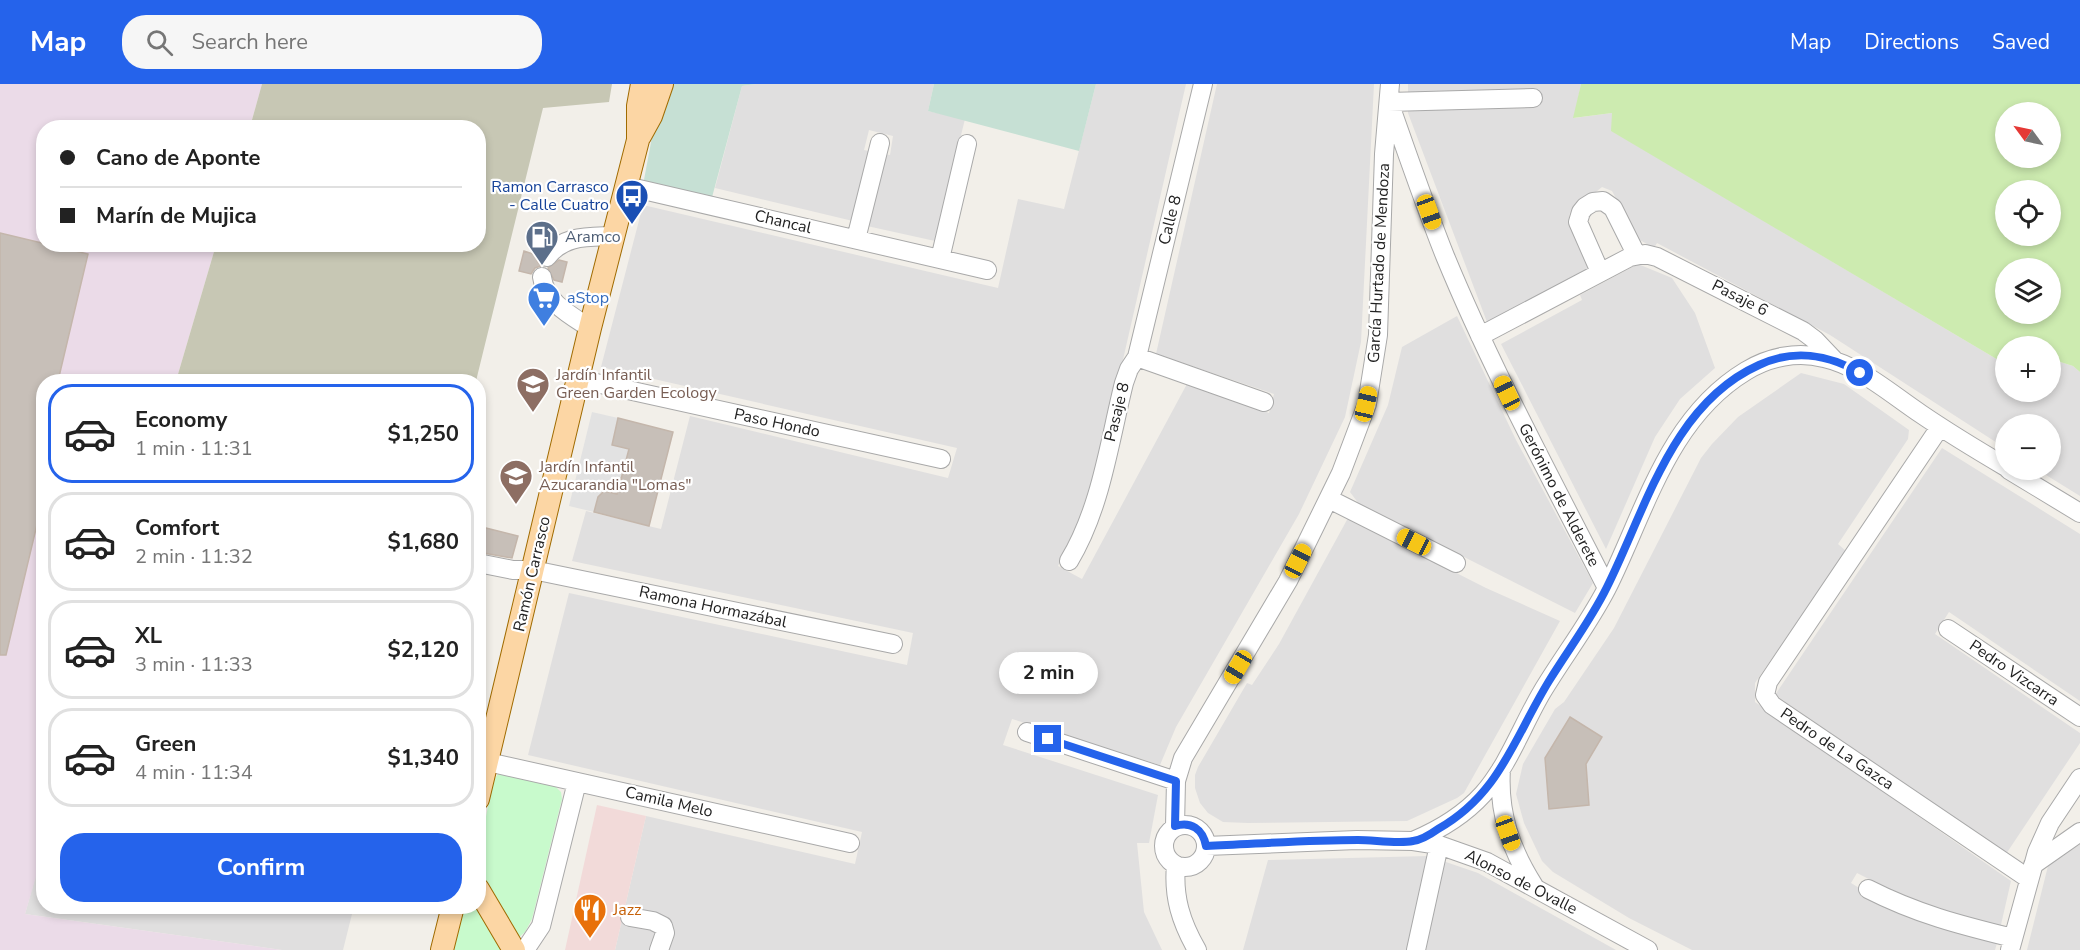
<!DOCTYPE html>
<meta charset="utf-8">
<style>
:root{--surface:#fff;--page:#f6f6f6;--text:#222;--muted:#767676;--line:#e0e0e0;--accent:#2563eb}
body{margin:0;font-family:"Nunito Sans",sans-serif;background:var(--page);color:var(--text);height:100vh;display:flex;flex-direction:column;font-size:22px;white-space:nowrap}
*{box-sizing:border-box;margin:0}
p{font-size:20px;color:var(--muted)}
.icon{flex:none;width:33px;height:33px;fill:none;stroke:currentColor;stroke-width:2;stroke-linecap:round;stroke-linejoin:round}
.map{position:relative;flex:1;overflow:hidden}
.sheet{position:absolute;left:36px;top:290px;width:450px;height:540px;display:flex;flex-direction:column;background:var(--surface);border-radius:24px;box-shadow:0 3px 9px #0003}
.sheet>*{flex:none}
.top-card{position:absolute;left:36px;top:36px;width:450px;height:132px;border-radius:24px;box-shadow:0 3px 9px #0003;display:grid;align-content:center;height:132px;padding:0 24px;background:var(--surface)}
.needle{width:39px;rotate:303deg}
.fabs{position:absolute;left:1995px;top:18px;display:grid;gap:12px}
.fabs a{display:grid;place-items:center;width:66px;height:66px;border-radius:50%;background:var(--surface);box-shadow:0 3px 9px #0003;font-size:30px}
.end{position:absolute;width:27px;height:27px;margin:-14px;border:8px solid #2563eb;background:#fff;box-shadow:0 0 0 3px #fff}
.from{border-radius:50%}
.bubble{position:absolute;height:42px;border-radius:21px;background:var(--surface);box-shadow:0 3px 9px #0003;font-size:20px;font-weight:700;line-height:42px;text-align:center}
.car{position:absolute;width:18px;height:36px;margin:-18px -9px;border-radius:8px;box-shadow:0 0 4px 2px #0007;background:linear-gradient(#f5c518 24%,#345 0 40%,#f5c518 0 76%,#345 0 86%,#f5c518 0)}
.top-card b{display:flex;align-items:center;gap:21px;height:57px;font-size:22px}
.top-card b+b{border-top:2px solid var(--line)}
.top-card i{width:15px;height:15px;background:var(--text)}
ul{padding:10px 0 0;list-style:none}
li{display:flex;align-items:center;gap:18px;height:99px;margin:0 12px 9px;padding:0 12px;border:3px solid var(--line);border-radius:24px}
li div{flex:1}
li b{display:block;font-size:22px}
li em{font-style:normal;font-weight:700}
li.on{border-color:var(--accent)}
li>.icon{width:54px;height:54px;stroke-width:1.5}
.primary-button{display:flex;gap:12px;margin-top:auto;padding:12px 24px}
.primary-button a{flex:1;height:69px;border-radius:24px;background:var(--accent);color:#fff;font-size:24px;font-weight:700;line-height:69px;text-align:center}
header{display:flex;align-items:center;gap:36px;box-sizing:border-box;height:84px;padding:0 30px;background:var(--accent);color:#fff}
header strong{font-size:28px}
nav{display:flex;gap:33px;margin-inline-start:auto;font-size:21px}
.search{width:420px;height:54px;background:var(--page);display:flex;align-items:center;gap:15px;box-sizing:border-box;padding:0 21px;border-radius:24px;color:var(--muted);font-size:22px}
.map>svg:first-child{display:block}
</style>
<header>
<strong>Map</strong>
<div class="search"><svg class="icon" aria-label="search" viewBox="0 0 24 24"><circle cx="10" cy="10" r="6"/><path d="M15 15l6 6"/></svg>Search here</div>
<nav><a>Map</a><a>Directions</a><a>Saved</a></nav>
</header>
<div class="map">
<svg width="2080" height="866" viewBox="0 0 2080 866">
<rect width="100%" height="100%" fill="#f2efe9"/>
<path fill="#e0dfdf" d="M756 0H934L928 27 965 35 935 157 867 142 883 70 890 71 893 52 869 46 864 66 873 68 857 138 715 104 742 2Z
M1096 0H1186L1114 315 1082 432 1058 482 1082 495 1188 298 1269 329 1274 310 1156 270 1217 0H1374L1361 258 1345 333 1299 430 1176 643 1160 681 1012 635 1003 661 1158 711 1149 759H1137L1144 828 1162 866H615L646 732 855 780 862 748 528 671 569 509 907 581 913 549 572 477 586 427 661 445 690 332 948 394 957 364 601 283 643 121 998 204 1018 115 1064 125Z
M1408 0H1581L1574 34 1612 29V47L2005 280 2006 308H2050L2051 275 2073 282 2080 288V412L2038 386H2050V340H2006L2005 364 1830 251 1657 159 1654 164 1638 155 1612 107 1602 103 1570 129 1568 138 1592 187 1487 238 1408 29Z
M1638 180 1672 194 1695 229 1715 284 1680 315 1655 353 1606 465 1501 260 1582 216 1580 211Z
M1457 232 1516 356 1593 499 1575 529 1359 420 1350 408 1388 321 1402 263Z
M1801 289 1844 300 1909 346 1908 355 1838 460 1846 467 1755 599V618L2011 797 2000 845 1920 821 1857 789 1851 799 1887 821 1997 859 1995 866H1692L1629 834 1553 788 1542 777 1524 739 1516 710 1523 680 1555 625 1564 618 1614 544 1701 374 1712 360 1738 333Z
M1942 364 2080 450V617L1949 528 1935 550 2080 649V659L2006 770 1775 611Z
M1348 434 1486 504 1560 537 1464 709 1457 714 1407 737 1248 739 1223 738 1208 729 1200 719 1195 704V691L1198 683 1247 599 1252 601 1279 560Z
M2080 760V866H2027L2048 782Z
M43 765 44 822H354L343 866H282L25 830Z
M1428 772 1407 866H1243L1268 776Z
M1443 777 1478 789 1616 866H1426Z"/>
<path fill="#f2dad9" d="M597 721 646 732 615 866H565Z"/>
<path fill="#ebdbe8" d="M0 0H262L250 43 44 44V160L216 161 176 297H44V765L25 830 282 866H0Z"/>
<path fill="#c7c7b4" d="M262 0H612L609 18 543 24 476 297H176L216 161 478 160V44L250 43Z"/>
<path fill="#cdebb0" fill-rule="evenodd" d="M1581 0H2080V288L2073 282 2051 275 2050 262H2006L2005 280 1611 47 1612 29 1573 34ZM2006 28H2050V74H2006ZM2006 106H2050V152H2006ZM2006 184H2050V230H2006Z"/>
<path fill="#c6e0d4" d="M662 0H756L742 2 711 117 643 101Z
M934 0H1096L1079 67 928 27Z"/>
<path fill="#c8facc" d="M498 690H503L554 701 561 708 562 715 532 835 525 848 505 866H453L464 822H478L479 768 493 697Z"/>
<path fill="#e2e2e2" d="M592 328 618 334 612 361 629 365 617 410 603 407 598 413 594 428 569 422Z"/>
<path fill="#c7bfb8" stroke="#c4b6ab" stroke-width="1.5" d="M0 149 88 170 58 297H44V411L6 571H0Z
M524 167 536 171 537 177 541 182 535 184 531 190 519 187Z
M559 176 567 178 562 198 554 196 548 184Z
M618 334 673 348 649 442 594 428 598 413 604 407 617 410 629 365 612 361Z
M478 442 518 452 512 474 478 468Z
M1570 633 1602 653 1586 680 1589 721 1549 725 1545 674Z"/>
<g fill="none" stroke-linecap="round" stroke-linejoin="round">
<defs>
<path id="minor" d="M1533 14 1389 18C1407 69 1425 122 1445 172 1492 286 1551 394 1607 504
M626 102 987 186
M856 155 880 59
M547 173C564 151 587 153 612 152
M940 175 967 60
M1600 188 1578 138 1581 128 1585 123 1593 118 1603 117 1613 124 1636 170
M542 193C545 218 570 231 590 244
M1480 252 1630 173 1645 170 1657 173 1803 247 1815 256 1834 276
M1137 273 1264 318
M578 295 941 375
M1940 343 1768 598 1765 611 1772 621 2029 795
M2009 386 2080 429
M1329 415 1456 479
M1069 477C1101 424 1109 359 1124 299L1129 285 1137 273 1203 0
M478 479 513 486H533L893 560
M1948 545 2080 633
M1027 648 1176 697
M488 678 850 759
M1501 685C1498 729 1511 766 1534 802
M1164 762a21 21 0 1 1 42 0a21 21 0 1 1-42 0Z
M1175 742 1176 697 1183 674 1288 497 1341 389 1367 320 1378 251 1384 70 1390 0
M1413 757C1439 746 1464 731 1483 710 1508 682 1523 640 1542 608 1563 573 1588 541 1607 504 1645 428 1668 334 1746 287 1769 273 1797 267 1824 274 1860 282 1891 310 1921 330 1949 349 1977 366 2006 383
M1206 762 1357 756 1413 757 1439 761 1487 778 1648 866
M1176 781C1173 813 1181 838 1197 866
M2033 781 2080 748
M1868 805C1917 830 1960 841 2013 854
M630 833 653 837 663 842 665 849 659 866
M525 866 541 842 577 698
M1416 866 1439 761
M2010 866 2037 768 2050 739 2080 694"/>
<path id="major" d="M640 52 651 32 662 0
M478 715 590 244 638 56V22L642 0
M478 805 514 866
M442 866 453 822"/>
</defs>
<use href="#minor" stroke="#a9a9a9" stroke-width="20"/>
<use href="#major" stroke="#a06b00" stroke-width="24"/>
<use href="#minor" stroke="#fff" stroke-width="18"/>
<use href="#major" stroke="#fcd6a4" stroke-width="22"/>
</g>
<g fill="none" stroke-linecap="round" stroke-linejoin="round">
<path stroke="#2563eb" stroke-width="8" d="M1048 655 1176 697 1175 742C1191 737 1203 745 1206 762 1256 760 1307 756 1358 756 1374 756 1398 760 1413 757 1421 756 1431 750 1438 745 1500 710 1514 654 1549 597 1568 566 1591 536 1607 503 1646 425 1672 320 1759 281 1793 265 1828 270 1860 289"/>
</g>
<defs>
<symbol id="bus-pin" viewBox="-11 -11 22 30"><path d="M0 17L-7.5 6A9.5 9.5 0 1 1 7.5 6Z" fill="#1a4fb4" stroke="#fff"/><path d="M-5-6H5V4H4V6H2V4H-2V6H-4V4H-5ZM-3.5-4V0h7V-4ZM-3.5 1.2v1.5H-2V1.2ZM2 1.2v1.5H3.5V1.2Z" fill="#fff"/></symbol>
<symbol id="fuel-pin" viewBox="-11 -11 22 30"><path d="M0 17L-7.5 6A9.5 9.5 0 1 1 7.5 6Z" fill="#5c6f8a" stroke="#fff"/><path d="M-5.5-6h7V0h2V4h1.3V-2.5L3-4.5l.8-.8L6-3V5H2.5V1h-1V6h-7ZM-4.2-4.7v3.2H.2V-4.7Z" fill="#fff"/></symbol>
<symbol id="supermarket-pin" viewBox="-11 -11 22 30"><path d="M0 17L-7.5 6A9.5 9.5 0 1 1 7.5 6Z" fill="#3f7fe0" stroke="#fff"/><path d="M-6-5.5h2.5l.6 2H6L4.5 2H-2.5L-4.4-4H-6ZM-1.5 3.2a1.3 1.3 0 1 0 .1 0ZM3 3.2a1.3 1.3 0 1 0 .1 0Z" fill="#fff"/></symbol>
<symbol id="school-pin" viewBox="-11 -11 22 30"><path d="M0 17L-7.5 6A9.5 9.5 0 1 1 7.5 6Z" fill="#8d6e63" stroke="#fff"/><path d="M0-5L7-2L0 1L-7-2ZM-4 1L0 2.5L4 1V4Q0 6-4 4Z" fill="#fff"/></symbol>
<symbol id="restaurant-pin" viewBox="-11 -11 22 30"><path d="M0 17L-7.5 6A9.5 9.5 0 1 1 7.5 6Z" fill="#e8710a" stroke="#fff"/><path d="M-5-6h1v4h1v-4h1v4h1v-4h1v5L-1.5 .5V6h-2V.5L-5-1ZM5-6V6H3V1.5H1.5Q1.5-4 5-6Z" fill="#fff"/></symbol>
</defs>
<g fill-rule="evenodd">
<use href="#bus-pin" x="613" y="93" width="38" height="52"/>
<use href="#fuel-pin" x="523" y="134" width="38" height="52"/>
<use href="#supermarket-pin" x="525" y="195" width="38" height="52"/>
<use href="#school-pin" x="514" y="281" width="38" height="52"/>
<use href="#school-pin" x="497" y="373" width="38" height="52"/>
<use href="#restaurant-pin" x="571" y="807" width="38" height="52"/>
</g>
<g text-anchor="middle" dominant-baseline="central" stroke-width="4.5" stroke-linejoin="round" paint-order="stroke">
<g font-size="16" fill="#164399" stroke="#fff" text-anchor="end">
<text x="609" y="103">Ramon Carrasco<tspan x="609" dy="18">- Calle Cuatro</tspan></text>
</g>
<g font-size="16" fill="#222" stroke="#fff">
<text transform="translate(1170 136) rotate(-76)">Calle 8</text>
<text transform="translate(783 138) rotate(13)">Chancal</text>
<text transform="translate(1379 179) rotate(-87)">García Hurtado de Mendoza</text>
<text transform="translate(1740 214) rotate(27)">Pasaje 6</text>
<text transform="translate(1117 328) rotate(-76)">Pasaje 8</text>
<text transform="translate(777 339) rotate(12)">Paso Hondo</text>
<text transform="translate(1559 411) rotate(63)">Gerónimo de Alderete</text>
<text transform="translate(532 490) rotate(-77)">Ramón Carrasco</text>
<text transform="translate(713 523) rotate(12)">Ramona Hormazábal</text>
<text transform="translate(2014 589) rotate(34)">Pedro Vizcarra</text>
<text transform="translate(1837 665) rotate(34)">Pedro de La Gazca</text>
<text transform="translate(669 718) rotate(13)">Camila Melo</text>
<text transform="translate(1521 798) rotate(27)">Alonso de Ovalle</text>
</g>
<g font-size="16" fill="#4e5e75" stroke="#fff" text-anchor="start">
<text x="565" y="153">Aramco</text>
</g>
<g font-size="16" fill="#366cbe" stroke="#fff" text-anchor="start">
<text x="567" y="214">aStop</text>
</g>
<g font-size="16" fill="#785e54" stroke="#fff" text-anchor="start">
<text x="556" y="291">Jardín Infantil<tspan x="556" dy="18">Green Garden Ecology</tspan></text>
<text x="539" y="383">Jardín Infantil<tspan x="539" dy="18">Azucarandia "Lomas"</tspan></text>
</g>
<g font-size="16" fill="#c56008" stroke="#fff" text-anchor="start">
<text x="613" y="826">Jazz</text>
</g>
</g>
</svg>
<div class="fabs">
<a><svg class="needle" viewBox="-14 -14 28 28"><path d="M0-13l5 13h-10z" fill="#e53935"/><path d="M0 13l5-13h-10z" fill="#767676"/></svg></a>
<a><svg class="icon" aria-label="locate" viewBox="0 0 24 24"><circle cx="12" cy="12" r="6"/><path d="M12 2v4M12 18v4M2 12h4M18 12h4"/></svg></a>
<a><svg class="icon" aria-label="layers" viewBox="0 0 24 24"><path d="M12 4l9 5-9 5-9-5zM3 14l9 5 9-5"/></svg></a>
<a>+</a>
<a>−</a>
</div>
<i class="end from" style="left:1860px;top:289px"></i>
<i class="end" style="left:1048px;top:655px"></i>
<div class="bubble" style="left:999px;top:568px;width:99px">2 min</div>
<i class="car" style="left:1429px;top:128px;rotate:160deg"></i>
<i class="car" style="left:1507px;top:309px;rotate:335deg"></i>
<i class="car" style="left:1366px;top:320px;rotate:13deg"></i>
<i class="car" style="left:1414px;top:458px;rotate:297deg"></i>
<i class="car" style="left:1298px;top:477px;rotate:27deg"></i>
<i class="car" style="left:1238px;top:583px;rotate:211deg"></i>
<i class="car" style="left:1508px;top:749px;rotate:160deg"></i>
<div class="top-card">
<b><i class="from"></i>Cano de Aponte</b>
<b><i></i>Marín de Mujica</b>
</div>
<section class="sheet">
<ul>
<li class="on"><svg class="icon" aria-label="car" viewBox="0 0 24 24"><path d="M5 17H2v-5l4-1 3-4h7l3 4 3 1v5h-3M9 17h6M6 11h13"/><circle cx="7" cy="17" r="2"/><circle cx="17" cy="17" r="2"/></svg><div><b>Economy</b><p>1 min · 11:31</p></div><em>$1,250</em></li>
<li><svg class="icon" aria-label="car" viewBox="0 0 24 24"><path d="M5 17H2v-5l4-1 3-4h7l3 4 3 1v5h-3M9 17h6M6 11h13"/><circle cx="7" cy="17" r="2"/><circle cx="17" cy="17" r="2"/></svg><div><b>Comfort</b><p>2 min · 11:32</p></div><em>$1,680</em></li>
<li><svg class="icon" aria-label="car" viewBox="0 0 24 24"><path d="M5 17H2v-5l4-1 3-4h7l3 4 3 1v5h-3M9 17h6M6 11h13"/><circle cx="7" cy="17" r="2"/><circle cx="17" cy="17" r="2"/></svg><div><b>XL</b><p>3 min · 11:33</p></div><em>$2,120</em></li>
<li><svg class="icon" aria-label="car" viewBox="0 0 24 24"><path d="M5 17H2v-5l4-1 3-4h7l3 4 3 1v5h-3M9 17h6M6 11h13"/><circle cx="7" cy="17" r="2"/><circle cx="17" cy="17" r="2"/></svg><div><b>Green</b><p>4 min · 11:34</p></div><em>$1,340</em></li>
</ul>
<div class="primary-button"><a>Confirm</a></div>
</section>
</div>
